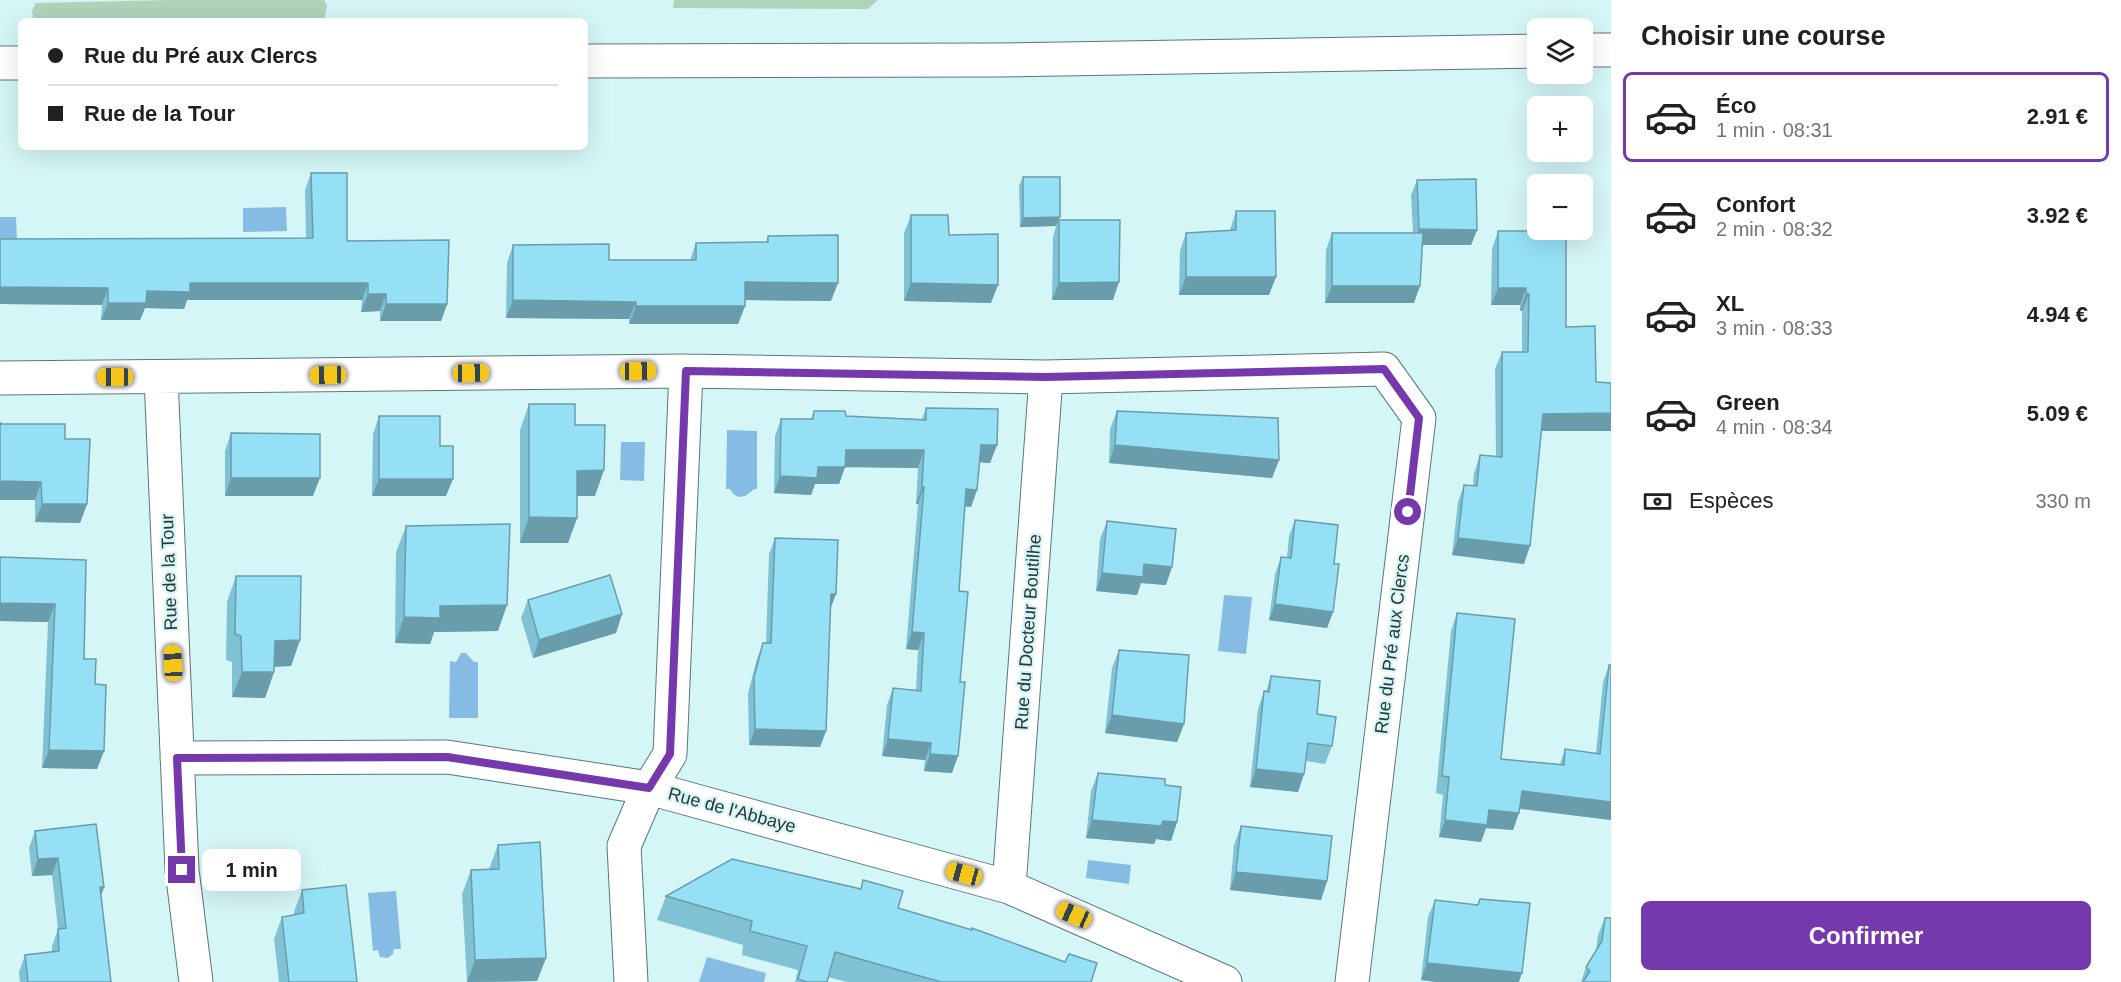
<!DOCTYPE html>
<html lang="fr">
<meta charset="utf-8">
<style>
:root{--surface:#fff;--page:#f6f6f6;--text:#202124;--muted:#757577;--line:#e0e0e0;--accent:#7638ad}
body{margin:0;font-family:Arial,sans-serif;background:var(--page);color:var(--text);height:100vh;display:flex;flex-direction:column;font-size:22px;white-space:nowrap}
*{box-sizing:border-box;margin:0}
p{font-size:20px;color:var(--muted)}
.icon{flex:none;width:33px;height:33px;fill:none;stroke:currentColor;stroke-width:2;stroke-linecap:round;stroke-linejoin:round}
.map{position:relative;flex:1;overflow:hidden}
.side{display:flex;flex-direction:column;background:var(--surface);width:510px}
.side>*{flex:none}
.hud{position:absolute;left:18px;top:18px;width:570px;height:132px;border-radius:9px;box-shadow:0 6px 24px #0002;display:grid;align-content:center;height:132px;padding:0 30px;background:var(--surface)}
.tools{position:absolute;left:1527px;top:18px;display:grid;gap:12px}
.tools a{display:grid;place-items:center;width:66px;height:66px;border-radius:9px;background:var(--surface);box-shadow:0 6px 24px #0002;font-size:30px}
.end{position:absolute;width:27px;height:27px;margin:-14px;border:8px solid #7638ad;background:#fff;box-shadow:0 0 0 3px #fff}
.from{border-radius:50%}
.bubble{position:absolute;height:42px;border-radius:9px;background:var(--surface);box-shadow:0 6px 24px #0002;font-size:20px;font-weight:800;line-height:42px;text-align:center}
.car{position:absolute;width:18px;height:36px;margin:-18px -9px;border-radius:8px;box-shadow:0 0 4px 2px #0007;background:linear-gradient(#f5c518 24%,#345 0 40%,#f5c518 0 76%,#345 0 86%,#f5c518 0)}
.hud b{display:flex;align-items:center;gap:21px;height:57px;font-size:22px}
.hud b+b{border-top:2px solid var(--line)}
.hud i{width:15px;height:15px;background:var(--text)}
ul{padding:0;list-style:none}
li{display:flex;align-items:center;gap:18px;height:90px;margin:0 12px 9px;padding:0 18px;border:3px solid transparent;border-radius:9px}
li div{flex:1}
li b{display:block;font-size:22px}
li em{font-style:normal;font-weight:800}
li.on{border-color:var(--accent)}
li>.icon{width:54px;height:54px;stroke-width:1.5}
h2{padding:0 30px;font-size:27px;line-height:72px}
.pay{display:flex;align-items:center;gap:15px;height:66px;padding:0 30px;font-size:22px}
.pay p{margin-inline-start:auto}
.primary-button{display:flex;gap:12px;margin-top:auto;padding:12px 30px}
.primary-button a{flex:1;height:69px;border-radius:9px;background:var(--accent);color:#fff;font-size:24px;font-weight:800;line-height:69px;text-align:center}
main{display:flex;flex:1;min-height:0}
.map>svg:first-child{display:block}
</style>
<main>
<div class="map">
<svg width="1611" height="982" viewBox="0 0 1611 982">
<rect width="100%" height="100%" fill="#d5f6f6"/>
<path fill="#afd4b9" d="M169 0H324L327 5 324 21 33 20 32 11 36 3Z
M674 0H878L868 9 673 8Z"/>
<path fill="#86bce3" d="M286 207 287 231 243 232V208Z
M0 217H16L17 242H0Z
M727 430 757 431V489H754C745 498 737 501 730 489H726Z
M621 442H645L644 481 620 480Z
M1224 595 1252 597 1246 654 1218 651Z
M461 653H466L474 662H478V718H449L450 661 456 662Z
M1088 860 1131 865 1129 884 1086 878Z
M396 891 401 949H394L393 954 388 958 380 957 378 950 373 951 368 893Z
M707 957 766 973 764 982H699Z"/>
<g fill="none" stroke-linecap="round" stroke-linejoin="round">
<defs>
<path id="minor" d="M161 377 182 870 196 982
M0 378 686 371 1046 377 1384 369 1419 418 1352 982
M177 758 447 757 649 788 1009 887 1225 982
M1009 887 1046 377
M631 982 624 846 649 788 670 754 686 371"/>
<path id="major" d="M1582 50H1611
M585 61 997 60 1538 51
M0 63H21"/>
</defs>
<use href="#minor" stroke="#5a7778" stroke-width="35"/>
<use href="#major" stroke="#5a7778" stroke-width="35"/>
<use href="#minor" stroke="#fff" stroke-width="33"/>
<use href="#major" stroke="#fff" stroke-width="33"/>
</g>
<path fill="#81c1d4" d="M311 173 347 241 447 304 441 321H380V311L361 312 362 300H187L184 309 145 308 140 320H101L102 305 0 304 306 238 305 190Z
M1023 177 1059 220 1113 300H1052L1053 237 1056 226 1020 227 1019 186Z
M1417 180 1477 230 1471 245H1422L1414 303H1325L1326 250 1332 233H1413L1411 195Z
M1236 211 1269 295H1179L1180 251 1186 233 1230 230Z
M911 215 949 235 991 303 904 301V233Z
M1498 231 1566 327 1596 382 1611 431H1542L1524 564 1452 555 1458 502 1464 485 1473 486 1474 473 1480 455 1496 456 1495 369 1502 352H1522V311H1520V305H1491L1492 249Z
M768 236 831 301 745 300V306L738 324H629V319L506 318 507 263 513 245 609 260H690L696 243 766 242Z
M529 404 575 425 595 496H577V518L568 543H520V430Z
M926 408 997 445 990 463 980 462 977 490 971 507 964 506 959 591 952 773 924 771 925 760 882 756 887 705 893 688 916 690 918 650 906 649 918 504H916L918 468 845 467 839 484H815L811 495 774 493 775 436 781 419H811L814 411 846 416 922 419Z
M1117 411 1279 460 1272 478 1109 463 1110 429Z
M379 416 440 446 446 496H372L373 434Z
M0 423 1 424 65 439 87 504 80 523 35 522V500H0Z
M231 433 313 496H225V451Z
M1295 520 1334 564 1333 612 1327 628 1269 620 1275 574 1281 557 1287 558 1289 536Z
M1107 521 1166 585 1141 583 1137 595 1096 591 1100 539Z
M406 526 498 631 434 632 430 644 395 643 396 552Z
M775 538 830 609 826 731 820 747 749 745 748 693 757 659 763 643H766L769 554Z
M86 560 84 659 95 684 104 751 97 769 42 768 48 622 0 621Z
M236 576 300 640 291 666 274 667V672L265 698 232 697V662L226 660 227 602Z
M528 600 622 614 616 633 533 658 521 618Z
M1457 613 1501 759 1560 764 1565 749 1596 753 1603 682 1609 665H1611V820L1520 809 1513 830 1486 828 1481 842 1439 837 1443 795 1436 793 1451 631Z
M1119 650 1184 724 1177 742 1105 733 1112 668Z
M1271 676 1317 714 1332 746 1325 764 1306 761 1304 774 1298 792 1250 787 1258 709 1264 691 1266 692Z
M1098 773 1165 785 1177 822 1171 841 1156 839 1154 844 1086 838 1091 791Z
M1241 826 1327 881 1321 900 1230 890 1234 845Z
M35 831 104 887 101 896 111 982H20L19 972 25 955 52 952V946L58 929 52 875 32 876 29 848Z
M498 845 546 958 537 981 467 982 462 894 471 870 489 869Z
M302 890 357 982H279L274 939 282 917 294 915V912Z
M666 896 898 908 1091 982H847L828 977 827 982H795L798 970 742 955 743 945 657 920Z
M1480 899 1519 982H1437L1421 980 1428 917 1435 900 1477 905Z
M1605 918 1611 982H1581L1586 967 1596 950 1598 935Z"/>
<path fill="#699dac" d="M1060 217 1056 226 1020 227 1023 218Z
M1419 229 1477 230 1471 245H1413Z
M1186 277H1276L1269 295H1179Z
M745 282 838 283 831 301 738 300Z
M1119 282 1113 300H1052L1059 283Z
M190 283H368L362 300H187L184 309 145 308 140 320H101L108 303 147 291Z
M911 283 998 285 991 303 904 301Z
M1332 286H1420L1414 303H1325Z
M0 287 108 288 102 305 0 304Z
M1498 288H1526L1520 305H1491Z
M368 294H386L380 311 361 312Z
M1526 294H1529L1522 311H1520Z
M513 300 636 302 629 319 506 318Z
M386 304H447L441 321H380Z
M636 306H745L738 324H629Z
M1611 413V431H1537L1543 414Z
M981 445H997L990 463 975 462Z
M1115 445 1279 460 1272 478 1109 463Z
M846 450H924L918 468 840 467Z
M818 467H845L839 484H815L811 495 774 493 780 476Z
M604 470 595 496H568L577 471Z
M231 478H320L313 496H225Z
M379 479H453L446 496H372Z
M0 481 41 482 35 500H0Z
M922 487H924L918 504H916Z
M966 489 977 490 971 507 959 506Z
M42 504H87L80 523 35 522Z
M529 517 577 518 568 543H520Z
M1458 538 1530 546 1524 564 1452 555Z
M1144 564 1172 567 1166 585 1141 583 1137 595 1096 591 1102 573Z
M831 594H836L830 610Z
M0 603 55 604 48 622 0 621Z
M1275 604 1333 612 1327 628 1269 620Z
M507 605 498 631 434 632 430 644 395 643 404 617 440 606Z
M622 614 616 633 533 658 539 640Z
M912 632 924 633 918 650 906 649Z
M300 640 291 666 265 667 275 641Z
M242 672H274L265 698 232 697Z
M1112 715 1184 724 1177 742 1105 733Z
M755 729 826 731 820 747 749 745Z
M888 739 931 743 925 760 882 756Z
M49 750 104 751 97 769 42 768Z
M930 754 958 756 952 773 924 771Z
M1256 769 1304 774 1298 792 1250 787Z
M1522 791 1611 802V820L1516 808Z
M1489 810 1519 813 1513 830 1486 828 1481 842 1439 837 1445 820Z
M1092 820 1163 821 1177 822 1171 841 1156 839 1154 844 1086 838Z
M58 858 52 875 32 876 38 859Z
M1236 872 1327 881 1321 900 1230 890Z
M100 887H104L98 904Z
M546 958 537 981 467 982 475 960Z
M1427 963 1522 973 1519 982H1437L1421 980Z"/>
<path fill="#96e0f6" stroke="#699dac" stroke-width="1.5" d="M311 173H347V241L449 240 447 304H386V294H368V283H190V292L147 291 146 303H108V288L0 287V239L313 238Z
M1023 177H1060V217L1023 218Z
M1476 179 1477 230 1419 229 1417 180Z
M1236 211H1275L1276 277H1186V233L1236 230Z
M911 215H948L949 235 998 234V285L911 283Z
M1059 220H1120L1119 282 1059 283Z
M1498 231H1566V327L1595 326 1596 382 1611 383V413L1543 414 1530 546 1458 538 1464 485 1477 486 1480 455 1502 457V352H1528L1529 294H1526V288H1498Z
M1332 233H1423L1420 286H1332Z
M838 235V283L745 282V306H636V302L513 300V245L609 244V260H696V243L768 242V236Z
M529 404H575V425H605L604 470 577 471V518L529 517Z
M926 408 998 409 997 445H981L977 490 966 489 959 591 968 592 960 682H965L958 756 930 754 931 743 888 739 893 688 921 691 924 633 912 632 924 487H922L924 450H846L845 467H818L817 478 780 476 781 419H813L814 411H845L846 416 926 420Z
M1117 411 1278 418 1279 460 1115 445Z
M379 416H440V446H453V479H379Z
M0 423H1V424H65V439H90L87 504H42L41 482 0 481Z
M231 433 320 434V478H231Z
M1295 520 1338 525 1334 564H1339L1333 612 1275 604 1281 557 1291 558Z
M1107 521 1176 529 1172 567 1144 564 1143 577 1102 573Z
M510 524 507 605 440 606V618L404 617 406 526Z
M775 538 838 540 836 594H831L826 731 755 729 754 677 763 643H771Z
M0 557 86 560 84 659H96L95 684 106 685 104 751 49 750 55 604 0 603Z
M610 575 622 614 539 640 528 600Z
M236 576H301L300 640 275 641 274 672H242L241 636 235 634Z
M1457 613 1515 619 1501 759 1564 765 1565 749 1600 754 1609 665H1611V802L1522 791 1519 813 1489 810 1487 825 1445 820 1449 777 1442 776Z
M1119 650 1189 655 1184 724 1112 715Z
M1271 676 1320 681 1317 714 1336 717 1332 746 1308 743 1304 774 1256 769 1264 691 1269 692Z
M1098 773 1165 779V785L1181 787 1177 822 1163 821 1161 826 1092 820Z
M96 824 104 887H100L111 982H28L25 955 59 951 58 929 66 928 58 858 38 859 35 831Z
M1241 826 1332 836 1327 881 1236 872Z
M540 842 546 958 475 960 471 870 499 869 498 845Z
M732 859 861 889 863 880 903 891 898 908 972 930V928L1065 962 1069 954 1097 963 1091 982H941L835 952 827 982H807L798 979 807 946 750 931 752 921 666 896Z
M346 885 357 982H289L282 917 304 913 302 890Z
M1480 899 1530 903 1522 973 1427 963 1435 900 1478 905Z
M1605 918H1611V982H1583L1590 971 1586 967 1602 941Z"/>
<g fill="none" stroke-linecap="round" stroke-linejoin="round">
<path stroke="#7638ad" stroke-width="8" d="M182 870 177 758 447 757 649 788 670 754 686 371 1046 377 1384 369 1419 418 1408 512"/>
</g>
<g text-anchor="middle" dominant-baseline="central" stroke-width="4.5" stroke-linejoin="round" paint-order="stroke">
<g font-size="18" fill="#2b3737" stroke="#d5f6f6">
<text transform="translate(169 572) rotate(-92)">Rue de la Tour</text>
<text transform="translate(1028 632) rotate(-86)">Rue du Docteur Boutilhe</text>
<text transform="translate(1392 644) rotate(-83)">Rue du Pré aux Clercs</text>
<text transform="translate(732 810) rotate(15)">Rue de l'Abbaye</text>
</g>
</g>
</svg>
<div class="tools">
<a><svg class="icon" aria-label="layers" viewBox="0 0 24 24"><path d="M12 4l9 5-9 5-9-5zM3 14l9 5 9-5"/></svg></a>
<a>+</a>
<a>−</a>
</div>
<i class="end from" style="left:1408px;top:512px"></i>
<i class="end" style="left:182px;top:870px"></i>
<div class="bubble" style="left:202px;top:849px;width:99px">1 min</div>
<i class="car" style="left:638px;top:371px;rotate:89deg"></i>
<i class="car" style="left:471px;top:373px;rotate:89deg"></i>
<i class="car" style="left:328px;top:375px;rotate:269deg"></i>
<i class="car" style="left:115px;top:377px;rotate:270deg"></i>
<i class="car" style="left:173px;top:663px;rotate:357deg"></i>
<i class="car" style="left:964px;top:874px;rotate:285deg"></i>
<i class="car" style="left:1074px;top:915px;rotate:294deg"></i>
<div class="hud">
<b><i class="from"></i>Rue du Pré aux Clercs</b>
<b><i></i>Rue de la Tour</b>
</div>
</div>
<section class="side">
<h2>Choisir une course</h2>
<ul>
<li class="on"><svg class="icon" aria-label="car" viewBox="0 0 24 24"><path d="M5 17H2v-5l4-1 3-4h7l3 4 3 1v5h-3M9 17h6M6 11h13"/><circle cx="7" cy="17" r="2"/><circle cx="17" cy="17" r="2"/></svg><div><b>Éco</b><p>1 min · 08:31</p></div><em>2.91 €</em></li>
<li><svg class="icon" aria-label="car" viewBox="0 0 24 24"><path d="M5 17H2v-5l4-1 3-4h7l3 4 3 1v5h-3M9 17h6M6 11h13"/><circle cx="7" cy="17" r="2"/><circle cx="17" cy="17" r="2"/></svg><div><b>Confort</b><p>2 min · 08:32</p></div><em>3.92 €</em></li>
<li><svg class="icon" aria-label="car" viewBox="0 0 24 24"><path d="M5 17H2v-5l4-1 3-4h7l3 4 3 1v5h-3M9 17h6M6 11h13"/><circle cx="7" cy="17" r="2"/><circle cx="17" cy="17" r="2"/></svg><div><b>XL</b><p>3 min · 08:33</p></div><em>4.94 €</em></li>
<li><svg class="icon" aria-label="car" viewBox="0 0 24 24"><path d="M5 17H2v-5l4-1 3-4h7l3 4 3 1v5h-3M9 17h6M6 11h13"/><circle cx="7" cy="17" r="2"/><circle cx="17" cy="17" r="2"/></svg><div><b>Green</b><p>4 min · 08:34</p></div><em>5.09 €</em></li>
</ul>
<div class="pay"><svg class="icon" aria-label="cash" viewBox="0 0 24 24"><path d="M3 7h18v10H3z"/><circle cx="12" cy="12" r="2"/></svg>Espèces<p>330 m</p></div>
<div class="primary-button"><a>Confirmer</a></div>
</section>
</main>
